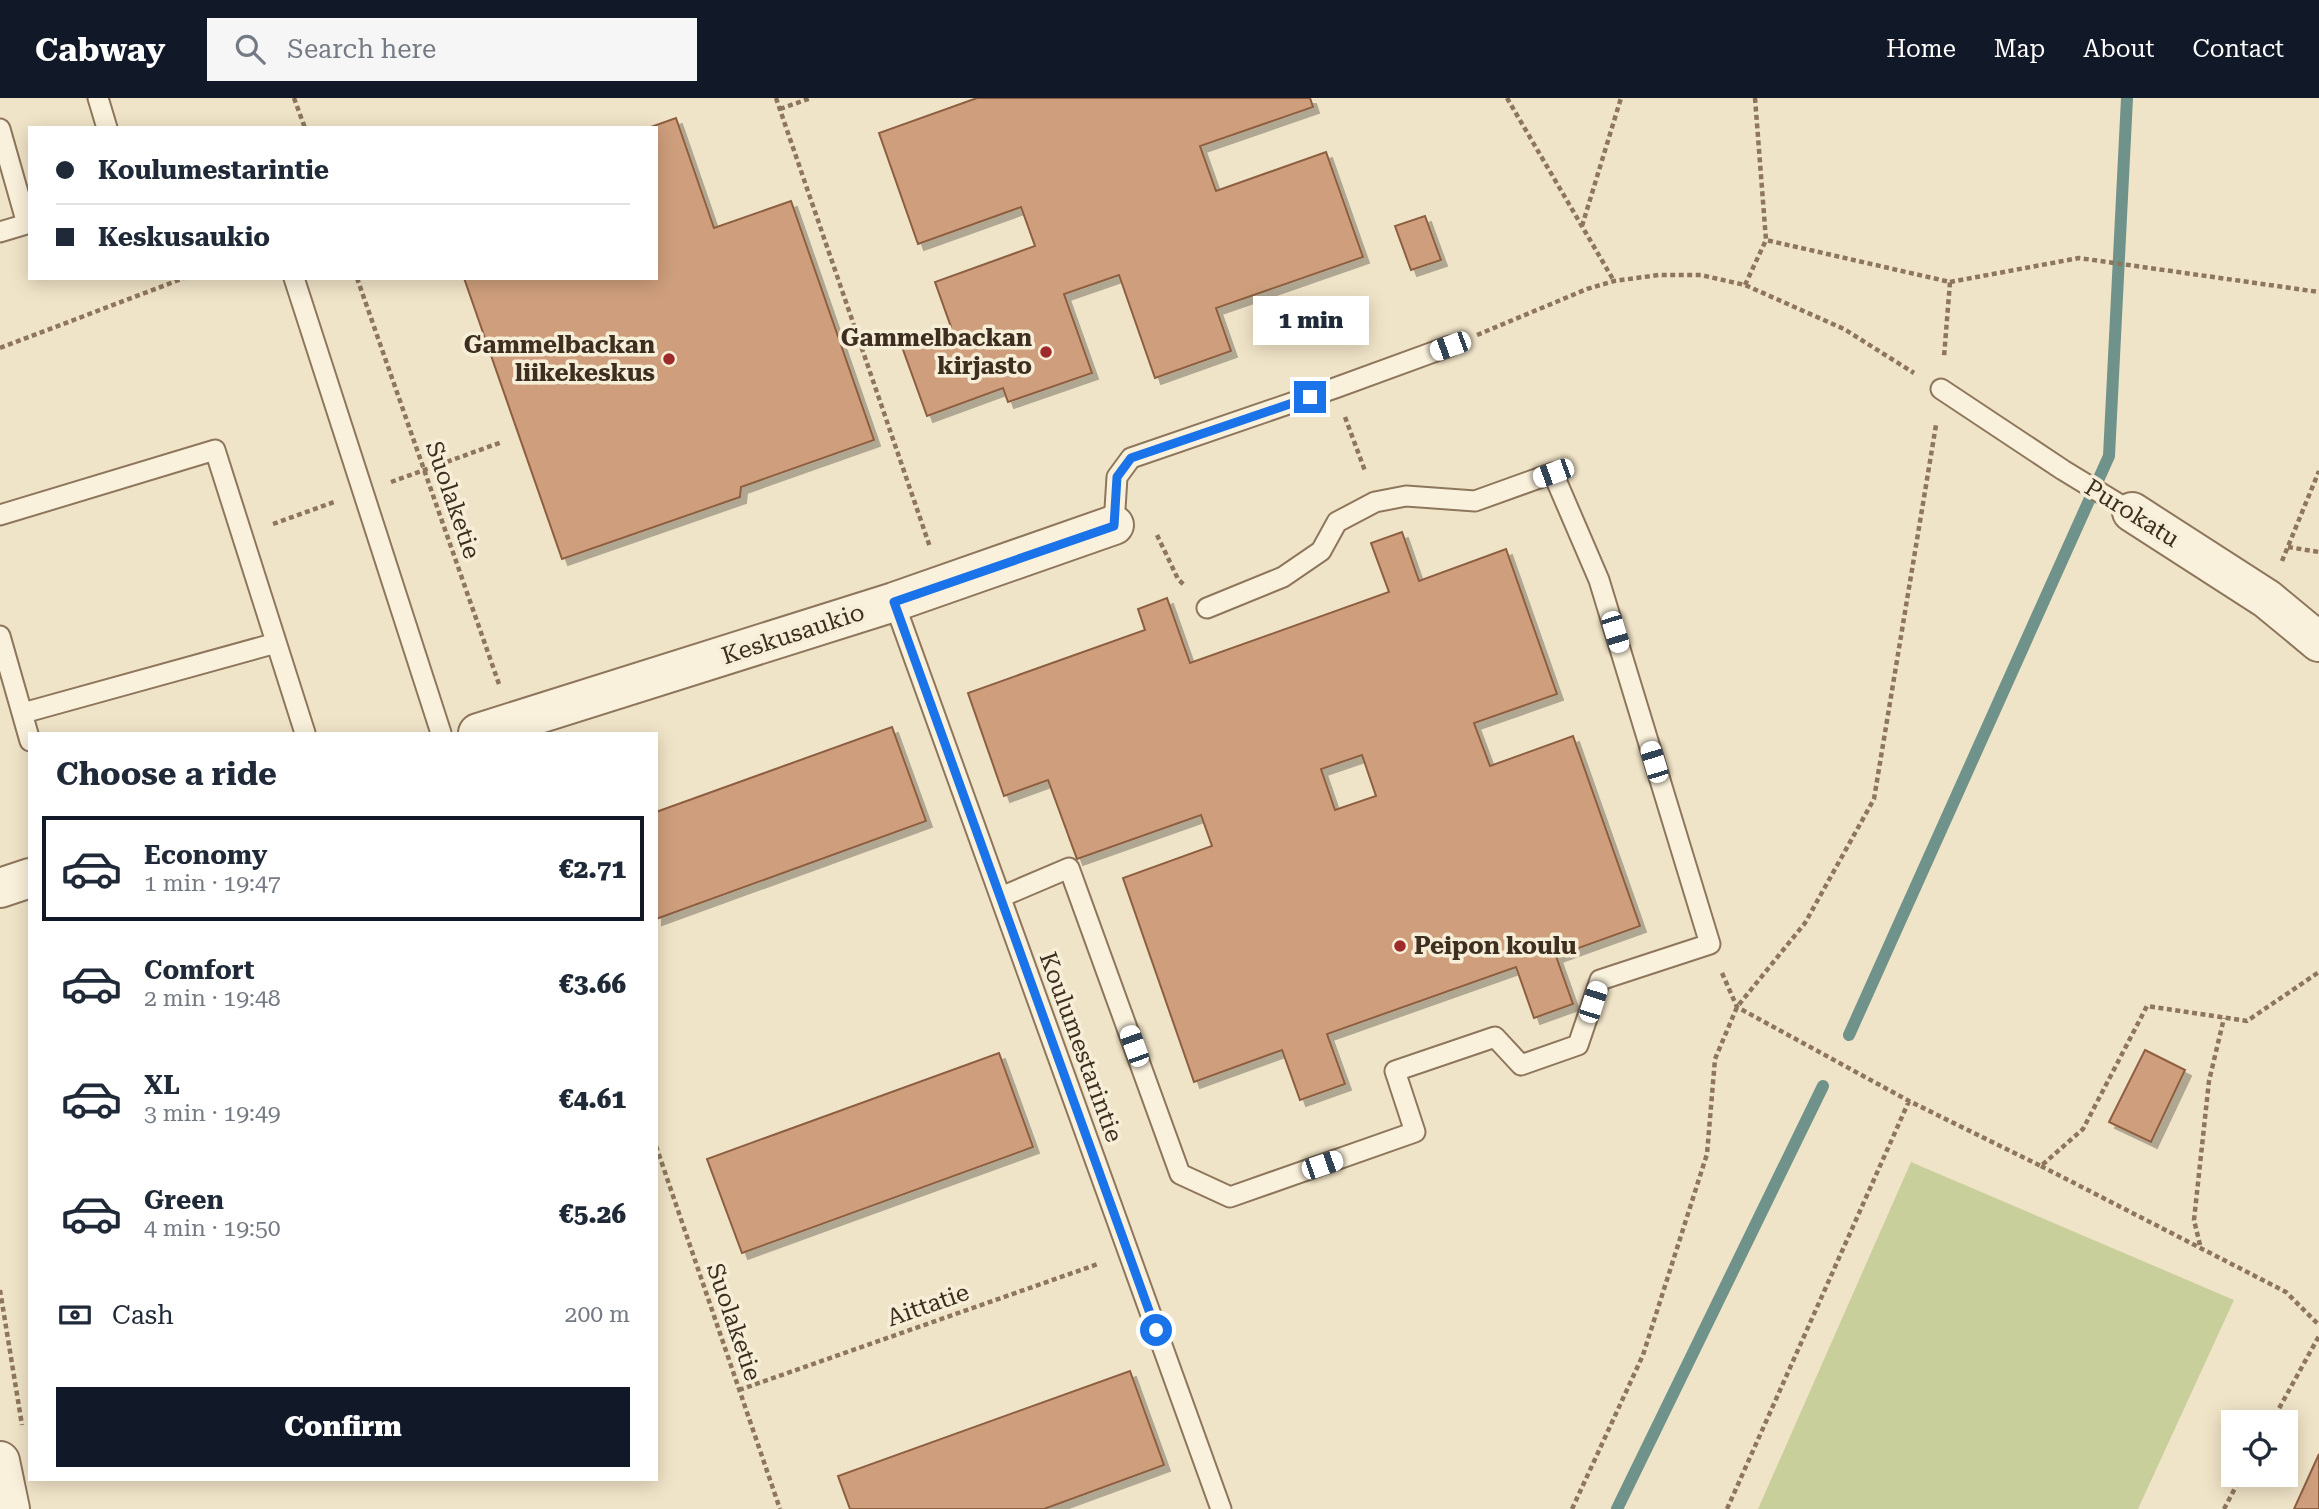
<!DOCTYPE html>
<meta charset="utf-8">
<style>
:root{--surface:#fff;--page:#f6f6f7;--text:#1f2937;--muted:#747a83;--line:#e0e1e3;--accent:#111827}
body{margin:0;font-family:"Roboto Serif",serif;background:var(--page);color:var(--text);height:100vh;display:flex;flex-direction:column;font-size:26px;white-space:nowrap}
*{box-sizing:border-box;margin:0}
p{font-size:23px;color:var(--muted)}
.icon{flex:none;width:38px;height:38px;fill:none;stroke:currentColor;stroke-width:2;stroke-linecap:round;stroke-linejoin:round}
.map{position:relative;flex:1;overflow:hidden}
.details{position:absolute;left:28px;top:634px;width:630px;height:749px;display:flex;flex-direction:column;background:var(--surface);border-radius:0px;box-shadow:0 4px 18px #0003}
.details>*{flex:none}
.guide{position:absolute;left:28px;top:28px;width:630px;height:154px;border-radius:0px;box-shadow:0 4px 18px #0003;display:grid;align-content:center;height:154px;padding:0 28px;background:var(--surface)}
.tools{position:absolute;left:2221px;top:1312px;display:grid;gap:14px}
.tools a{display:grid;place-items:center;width:77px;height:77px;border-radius:0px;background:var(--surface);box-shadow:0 4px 18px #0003;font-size:35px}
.end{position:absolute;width:32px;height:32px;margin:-16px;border:9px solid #1a73e8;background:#fff;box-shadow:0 0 0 4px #fff}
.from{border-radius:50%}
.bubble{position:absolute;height:49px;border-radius:0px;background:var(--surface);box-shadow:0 4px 18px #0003;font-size:23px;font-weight:800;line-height:49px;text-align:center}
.car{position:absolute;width:21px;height:42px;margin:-21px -10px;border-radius:9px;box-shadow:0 0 5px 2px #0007;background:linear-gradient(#fff 24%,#345 0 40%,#fff 0 76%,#345 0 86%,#fff 0)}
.guide b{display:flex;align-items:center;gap:24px;height:66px;font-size:26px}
.guide b+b{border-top:2px solid var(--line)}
.guide i{width:18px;height:18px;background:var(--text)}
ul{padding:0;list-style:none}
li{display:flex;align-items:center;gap:21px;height:105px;margin:0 14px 10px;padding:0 14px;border:4px solid transparent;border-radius:0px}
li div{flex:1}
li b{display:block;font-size:26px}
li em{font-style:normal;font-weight:800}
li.selected{border-color:var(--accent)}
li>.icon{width:63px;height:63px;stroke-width:1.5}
h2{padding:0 28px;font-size:32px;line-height:84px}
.pay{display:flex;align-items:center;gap:18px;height:77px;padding:0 28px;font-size:26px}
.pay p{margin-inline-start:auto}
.primary-button{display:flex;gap:14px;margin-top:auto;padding:14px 28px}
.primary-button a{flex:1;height:80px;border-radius:0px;background:var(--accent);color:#fff;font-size:28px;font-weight:800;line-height:80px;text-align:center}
header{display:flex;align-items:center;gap:42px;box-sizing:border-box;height:98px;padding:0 35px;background:var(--accent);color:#fff}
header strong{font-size:33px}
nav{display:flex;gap:38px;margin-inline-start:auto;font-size:24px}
.search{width:490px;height:63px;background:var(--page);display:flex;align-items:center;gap:18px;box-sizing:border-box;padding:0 24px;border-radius:0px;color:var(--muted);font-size:26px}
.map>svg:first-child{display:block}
</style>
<header>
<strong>Cabway</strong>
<div class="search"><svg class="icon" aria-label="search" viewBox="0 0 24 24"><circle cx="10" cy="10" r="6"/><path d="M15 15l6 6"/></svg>Search here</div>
<nav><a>Home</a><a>Map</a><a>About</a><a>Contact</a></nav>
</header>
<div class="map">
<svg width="2319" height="1411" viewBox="0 0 2319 1411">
<defs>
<filter id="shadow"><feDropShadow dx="6" dy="6" stdDeviation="0" flood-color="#0004"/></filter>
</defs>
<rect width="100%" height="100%" fill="#f0e4c8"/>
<path fill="#c9cf9b" d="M1911 1064 2234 1202 2138 1411H1758Z"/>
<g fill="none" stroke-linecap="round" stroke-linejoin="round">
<path stroke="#6f938a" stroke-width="12" d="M1849 937 2109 358 2127 0
M1617 1411 1823 988"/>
</g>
<path fill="#cf9f7d" stroke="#8d5f41" stroke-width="2" fill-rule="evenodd" filter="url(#shadow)" d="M977 0H1310L1313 9 1200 48 1216 93 1326 54 1363 159 1216 210 1231 253 1155 280 1119 177 1064 196 1092 275 1008 304 1003 290 927 318 901 246 951 229 935 184 1035 148 1021 109 918 146 879 35Z
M676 20 714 130 791 103 874 342 741 389 740 399 562 461 464 180H656V30H648Z
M1425 118 1441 162 1411 172 1395 128Z
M1402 434 1419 483 1506 451 1557 596 1474 625 1490 668 1573 638 1640 828 1556 858 1573 906 1534 920 1516 869 1327 936 1345 986 1300 1002 1282 952 1194 984 1123 780 1212 748 1201 717 1077 761 1048 682 1004 698 968 595 1145 532 1138 511 1167 500 1190 565 1389 494 1371 445ZM1362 657 1376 698 1335 712 1321 671Z
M892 629 926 723 656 821V714Z
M2145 952 2185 972 2151 1044 2109 1024Z
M999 955 1033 1049 742 1155 707 1061Z
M1130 1273 1164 1367 1044 1411H850L838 1378Z
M2319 1356V1411H2294Z"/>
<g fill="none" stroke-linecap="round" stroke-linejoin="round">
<defs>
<path id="service" d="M98 0 107 30
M0 31 27 126
M0 134 30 125
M294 180 441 635
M1941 291 2063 372 2132 414
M0 417 215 352 305 635
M1114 427 1117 379 1131 360 1335 290 1450 248
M894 504 1221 1411
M0 538 30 643
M23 615 276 545
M1001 799 1069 770 1180 1076 1230 1099 1415 1034 1395 973 1495 939 1521 967 1578 947 1600 882 1710 846 1599 482 1553 375 1475 403 1406 398 1375 404 1337 424 1321 453 1283 479 1207 510"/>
<path id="minor" d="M2132 414 2267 501 2319 544
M478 635 894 504 1114 427
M0 790 30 780
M0 1363 10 1411"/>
</defs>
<use href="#service" stroke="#8d765c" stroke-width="23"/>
<use href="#minor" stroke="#8d765c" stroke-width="42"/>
<path stroke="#8d765c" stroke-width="4.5" stroke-dasharray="5 3.5" stroke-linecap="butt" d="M294 0 305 30
M776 0 930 449
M1507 0 1614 183
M1755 0 1766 142 1950 184 1944 259
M780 11 811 0
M1582 128 1621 0
M357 180 499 586
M1950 184 2079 160 2319 194
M1745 187 1766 142
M1477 237 1587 191 1614 183 1659 177H1701L1745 187 1844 231 1914 275
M0 250 184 180
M1345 319 1365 373
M391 384 502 344
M273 426 334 404
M1157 437 1178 481 1185 488
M2288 449 2319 454
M2282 463 2319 373
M1722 875 1737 909 1909 1003 2041 1068 2083 1031 2147 908 2247 923 2319 874
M656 1048 780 1411
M2041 1068 2286 1194 2319 1227
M2200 1147 2194 1122 2209 983 2224 920
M0 1192 22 1327
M739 1292 1098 1166
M2271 1325 2319 1238
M1572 1411 1643 1257 1707 1056 1715 961 1737 909 1805 825 1874 701 1936 327
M1727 1411 1909 1003
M2224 1411 2242 1377"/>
<use href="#service" stroke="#faf1dc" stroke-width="19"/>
<use href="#minor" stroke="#faf1dc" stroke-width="38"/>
</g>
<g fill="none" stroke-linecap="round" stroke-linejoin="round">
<path stroke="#1a73e8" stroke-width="9" d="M1156 1232 894 504 1114 428 1117 379 1131 360 1310 299"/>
</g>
<g fill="#9e2a2b" stroke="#f7eed8" stroke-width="2.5">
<circle cx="1046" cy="254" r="7"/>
<circle cx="669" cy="261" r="7"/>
<circle cx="1400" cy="848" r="7"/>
</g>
<g text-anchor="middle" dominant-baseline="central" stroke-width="7" stroke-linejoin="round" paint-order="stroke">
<g font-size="24" font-weight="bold" fill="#3d2e20" stroke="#f7eed8" text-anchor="end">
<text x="1032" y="240">Gammelbackan<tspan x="1032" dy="28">kirjasto</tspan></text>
<text x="655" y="247">Gammelbackan<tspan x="655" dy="28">liikekeskus</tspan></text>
<text x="1414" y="848" text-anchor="start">Peipon koulu</text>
</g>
<g font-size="24" fill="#3d2e20" stroke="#f7eed8">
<text transform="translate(453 402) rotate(71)">Suolaketie</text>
<text transform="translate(2132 415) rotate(32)">Purokatu</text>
<text transform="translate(793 536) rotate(-18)">Keskusaukio</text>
<text transform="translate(1081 949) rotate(70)">Koulumestarintie</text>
<text transform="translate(928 1207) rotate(-19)">Aittatie</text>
<text transform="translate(734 1224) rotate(71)">Suolaketie</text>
</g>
</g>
</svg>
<div class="tools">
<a><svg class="icon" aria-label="locate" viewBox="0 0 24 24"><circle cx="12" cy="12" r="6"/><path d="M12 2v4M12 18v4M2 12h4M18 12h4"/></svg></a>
</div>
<i class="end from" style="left:1156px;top:1232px"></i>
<i class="end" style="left:1310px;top:299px"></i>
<div class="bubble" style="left:1253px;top:198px;width:116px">1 min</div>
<i class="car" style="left:1450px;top:248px;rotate:250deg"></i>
<i class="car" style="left:1553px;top:375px;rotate:250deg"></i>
<i class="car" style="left:1615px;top:534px;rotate:163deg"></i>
<i class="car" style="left:1654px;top:664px;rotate:343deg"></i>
<i class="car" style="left:1593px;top:904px;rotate:18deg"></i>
<i class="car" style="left:1134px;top:948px;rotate:340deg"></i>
<i class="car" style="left:1322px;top:1067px;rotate:71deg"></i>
<div class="guide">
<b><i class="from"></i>Koulumestarintie</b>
<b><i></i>Keskusaukio</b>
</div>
<section class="details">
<h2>Choose a ride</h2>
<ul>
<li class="selected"><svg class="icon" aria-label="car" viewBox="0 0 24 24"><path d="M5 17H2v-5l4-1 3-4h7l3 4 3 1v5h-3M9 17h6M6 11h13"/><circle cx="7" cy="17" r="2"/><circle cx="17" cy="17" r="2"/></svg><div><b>Economy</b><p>1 min · 19:47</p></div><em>€2.71</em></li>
<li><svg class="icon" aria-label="car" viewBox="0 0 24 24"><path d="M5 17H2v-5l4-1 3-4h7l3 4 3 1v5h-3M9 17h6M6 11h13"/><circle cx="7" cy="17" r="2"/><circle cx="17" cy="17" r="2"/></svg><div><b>Comfort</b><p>2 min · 19:48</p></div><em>€3.66</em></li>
<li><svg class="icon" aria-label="car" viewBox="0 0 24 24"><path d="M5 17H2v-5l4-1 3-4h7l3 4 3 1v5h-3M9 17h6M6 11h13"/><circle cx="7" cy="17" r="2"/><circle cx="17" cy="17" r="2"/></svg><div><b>XL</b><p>3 min · 19:49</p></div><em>€4.61</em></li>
<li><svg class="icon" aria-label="car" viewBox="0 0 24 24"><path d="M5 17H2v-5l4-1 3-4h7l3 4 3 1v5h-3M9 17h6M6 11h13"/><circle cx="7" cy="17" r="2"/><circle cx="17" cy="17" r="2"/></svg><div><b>Green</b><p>4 min · 19:50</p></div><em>€5.26</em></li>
</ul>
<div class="pay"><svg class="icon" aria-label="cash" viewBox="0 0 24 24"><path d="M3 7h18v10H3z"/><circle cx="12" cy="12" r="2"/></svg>Cash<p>200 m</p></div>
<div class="primary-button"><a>Confirm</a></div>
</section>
</div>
